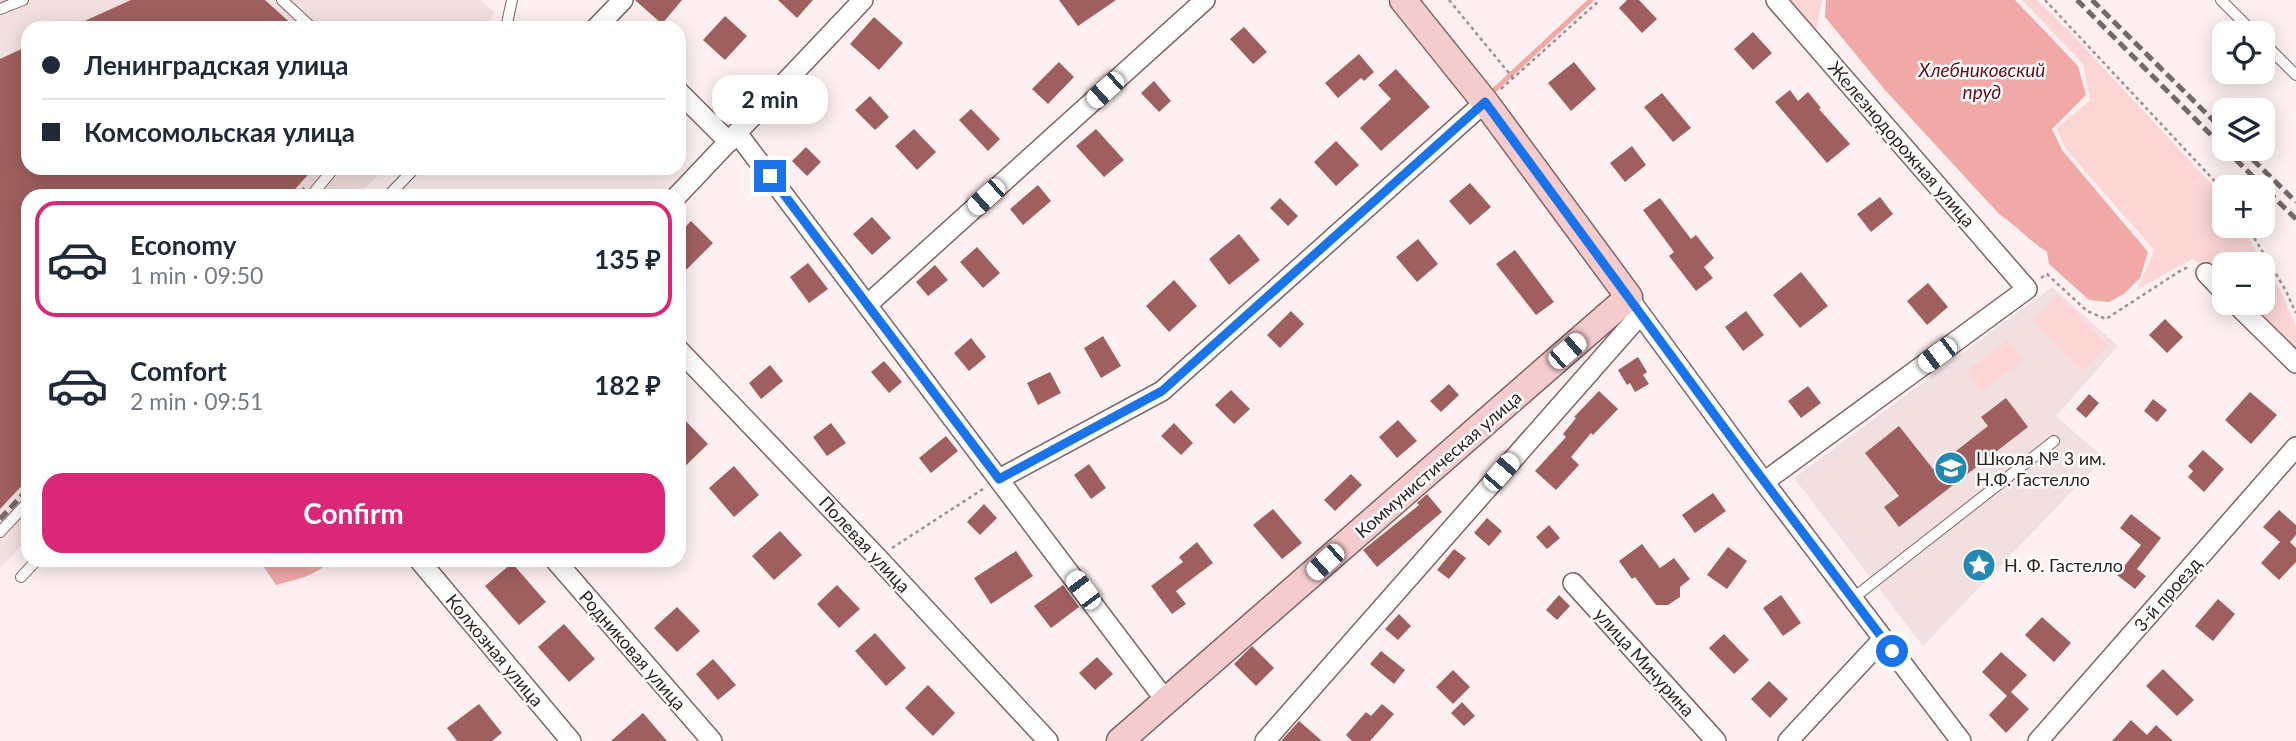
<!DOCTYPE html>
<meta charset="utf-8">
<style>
:root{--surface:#fff;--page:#f6f6f7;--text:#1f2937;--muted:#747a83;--line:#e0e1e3;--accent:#db2777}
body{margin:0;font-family:Lato,sans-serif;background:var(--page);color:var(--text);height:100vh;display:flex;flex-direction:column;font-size:26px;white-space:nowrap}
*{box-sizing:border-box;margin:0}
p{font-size:23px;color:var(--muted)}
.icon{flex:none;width:38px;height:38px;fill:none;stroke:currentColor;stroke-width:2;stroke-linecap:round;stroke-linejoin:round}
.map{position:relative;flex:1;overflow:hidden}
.drawer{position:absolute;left:21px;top:189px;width:665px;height:378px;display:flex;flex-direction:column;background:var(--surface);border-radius:21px;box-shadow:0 4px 18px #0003}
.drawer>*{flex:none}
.hud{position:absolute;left:21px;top:21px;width:665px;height:154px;border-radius:21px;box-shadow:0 4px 18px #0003;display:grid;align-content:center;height:154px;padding:0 21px;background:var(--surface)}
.tools{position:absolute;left:2212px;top:21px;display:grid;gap:14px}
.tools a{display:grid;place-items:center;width:63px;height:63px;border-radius:14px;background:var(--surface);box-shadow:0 4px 18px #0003;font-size:35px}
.end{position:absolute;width:32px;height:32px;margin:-16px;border:9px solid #1a73e8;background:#fff;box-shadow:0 0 0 4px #fff}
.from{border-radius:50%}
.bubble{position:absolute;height:49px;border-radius:21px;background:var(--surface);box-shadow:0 4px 18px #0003;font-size:23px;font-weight:700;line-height:49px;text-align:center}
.car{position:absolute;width:21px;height:42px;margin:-21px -10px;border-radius:9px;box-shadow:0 0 5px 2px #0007;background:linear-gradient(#fff 24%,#345 0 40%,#fff 0 76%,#345 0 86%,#fff 0)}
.hud b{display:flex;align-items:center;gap:24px;height:66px;font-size:26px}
.hud b+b{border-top:2px solid var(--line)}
.hud i{width:18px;height:18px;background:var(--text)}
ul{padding:12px 0 0;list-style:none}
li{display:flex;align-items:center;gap:21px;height:116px;margin:0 14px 10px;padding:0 7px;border:4px solid transparent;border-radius:21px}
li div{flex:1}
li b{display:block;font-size:26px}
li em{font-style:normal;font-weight:700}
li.active{border-color:var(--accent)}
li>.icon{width:63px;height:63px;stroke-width:1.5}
.cta{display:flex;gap:14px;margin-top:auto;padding:14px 21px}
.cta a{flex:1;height:80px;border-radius:21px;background:var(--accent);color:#fff;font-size:28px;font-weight:700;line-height:80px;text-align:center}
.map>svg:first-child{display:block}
</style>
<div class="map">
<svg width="2296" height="741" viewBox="0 0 2296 741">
<rect width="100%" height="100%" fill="#fef0f0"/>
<path fill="#f1e0df" d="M0 0H481L495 13 482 28H28V168H385L357 196H28V539L0 568Z
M2052 287 2118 346 2056 416 2104 458 1923 646 1794 478Z"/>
<path fill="#fbd6d5" d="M1783 0H1822L1815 37Z
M2022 0H2037L2075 37 2224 198V226H2241L2282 293 2296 327V356L2243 303H2263V264H2224V284L2210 270 2192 259 2138 289 2154 250 2065 148 2057 128 2090 100 2083 64Z
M2059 295 2108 345 2082 371 2033 321Z
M2008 340 2023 361 1982 391 1967 371Z"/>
<path fill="#f1a9a8" d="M1826 0H2015L2078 66 2086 95 2052 129 2062 150 2148 252 2140 278 2124 294 2109 302 2089 300 2049 264 2047 252C2028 240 2017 226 1999 214L1885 90 1825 17Z
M263 560H330C316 577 296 579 276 585L262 564Z"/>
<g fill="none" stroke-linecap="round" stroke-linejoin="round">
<path stroke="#f1a9a8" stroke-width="5" d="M1490 94 1591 0"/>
</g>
<path fill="#a05f5f" d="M131 0H265L296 28H69Z
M635 0H682L662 24Z
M778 0H813L797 18Z
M1059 0H1116L1078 26Z
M1627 0H1639L1657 19 1642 33 1619 8Z
M725 16 747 36 725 60 703 40Z
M874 17 903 43 879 70 850 44Z
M1244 27 1267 52 1253 64 1230 39Z
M1753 32 1772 53 1753 70 1734 49Z
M28 46V168H314L289 196H28V479L0 509V59Z
M1359 54 1374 72 1364 81 1361 78 1338 98 1325 83Z
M1059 62 1074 77 1048 104 1032 89Z
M1574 62 1596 89 1571 111 1548 83Z
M1396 69 1430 107 1381 151 1360 128 1391 99 1378 85Z
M1154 81 1171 101 1159 112 1141 93Z
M1790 90 1798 101 1808 92 1821 108 1819 109 1850 144 1827 163 1775 102Z
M726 92 738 104 724 120 712 108Z
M1662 93 1691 128 1673 142 1644 107Z
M870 96 889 117 875 130 855 110Z
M971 109 1000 139 988 151 959 120Z
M914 129 936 152 917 170 895 146Z
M1096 129 1124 160 1104 177 1076 146Z
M1336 141 1359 165 1336 186 1314 162Z
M1632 146 1646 165 1625 182 1610 163Z
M806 147 821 162 807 176 792 161Z
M1470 183 1491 207 1470 225 1449 201Z
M1038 185 1051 201 1023 225 1010 209Z
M1880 197 1893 214 1871 232 1857 214Z
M1280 198 1298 216 1288 226 1270 208Z
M1660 198 1691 239 1696 235 1714 258 1704 267 1713 278 1696 291 1669 256 1674 252 1643 210Z
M872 217 891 238 872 255 853 234Z
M691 221 713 243 679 277V233Z
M1239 234 1260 260 1229 285 1209 259Z
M1418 239 1438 264 1417 282 1396 257Z
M977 247 1000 273 983 288 960 262Z
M1515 250 1554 302 1536 315 1496 264Z
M808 263 828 289 809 303 790 277Z
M935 265 948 280 928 296 916 282Z
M1801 272 1828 306 1800 328 1773 295Z
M1174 280 1197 306 1169 332 1146 306Z
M1928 283 1948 307 1927 325 1907 301Z
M1291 311 1304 324 1280 348 1267 335Z
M1746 311 1764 335 1743 351 1725 327Z
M2165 319 2183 337 2167 353 2149 335Z
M1103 336 1121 366 1101 378 1084 348Z
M971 338 986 357 969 371 954 353Z
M1638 357 1647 372 1643 375 1649 384 1635 392 1630 383 1627 385 1618 370Z
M884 361 902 382 889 393 871 372Z
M770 365 783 381 761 399 749 383Z
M1050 372 1061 393 1038 405 1027 383Z
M1449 384 1459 395 1441 412 1430 401Z
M1808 386 1821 403 1801 418 1788 401Z
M1231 390 1250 409 1234 424 1215 405Z
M1599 391 1618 409 1593 435 1591 433 1571 457 1579 465 1556 490 1535 471 1566 437 1563 434 1576 418 1574 417Z
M2250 392 2277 415 2251 444 2225 420Z
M2089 394 2099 403 2086 418 2076 409Z
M2006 398 2028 427 1899 527 1884 507 1899 496 1865 453 1899 426 1933 469 1988 426 1981 417Z
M2153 399 2167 410 2157 422 2144 411Z
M679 414 708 444 679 472Z
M1398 420 1417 441 1397 458 1379 437Z
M831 423 846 443 827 456 813 437Z
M1174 423 1193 443 1181 455 1161 436Z
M946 436 958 451 931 473 919 458Z
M2203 450 2224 469 2204 492 2188 477 2193 471 2188 466Z
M1089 464 1106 488 1091 499 1074 475Z
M734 466 759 495 734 517 709 488Z
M1351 474 1362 485 1335 511 1324 500Z
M1713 493 1726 511 1695 533 1682 515Z
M1427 494 1442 512 1377 567 1363 550 1419 505 1417 503Z
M984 504 997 518 980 535 967 522Z
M1273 509 1302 543 1282 559 1253 525Z
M2279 510 2296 525V535L2290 542 2296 548V562L2279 580 2261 563 2280 542 2263 527Z
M2131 514 2161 538 2137 569 2146 576 2135 589 2117 575 2141 545 2120 528Z
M1487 518 1502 531 1489 546 1474 533Z
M1549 525 1560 538 1547 549 1536 537Z
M780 531 802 555 774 580 752 556Z
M1197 542 1213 563 1176 591 1186 604 1172 614 1151 586 1183 562 1179 557Z
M1642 544 1660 568 1674 558 1690 579 1680 587V597L1668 605H1656L1635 577 1632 579 1619 561Z
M1728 547 1747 561 1727 589 1707 575Z
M1454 549 1466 558 1449 579 1437 570Z
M1016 551 1033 576 991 604 974 578Z
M512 563 546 602 519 625 485 586Z
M837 585 860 609 839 628 817 604Z
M1063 585 1079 607 1051 628 1034 606Z
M1559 595 1570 606 1557 620 1546 610Z
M1781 595 1801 623 1783 636 1763 608Z
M2218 599 2235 614 2213 641 2195 626Z
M677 607 700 631 677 652 654 628Z
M1399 614 1411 626 1398 640 1385 629Z
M2042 617 2071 643 2054 662 2025 635Z
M564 624 595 659 569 682 538 647Z
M875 633 906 668 886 686 855 651Z
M1724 634 1749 660 1734 674 1709 648Z
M1252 646 1274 668 1256 686 1234 664Z
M1381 651 1405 670 1394 684 1370 664Z
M2001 652 2027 675 2011 692 2029 709 2006 733 1989 715 2007 696 1982 672Z
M1097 657 1113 674 1095 690 1079 673Z
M713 659 736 685 718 700 696 674Z
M2163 669 2194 700 2177 716 2146 686Z
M1453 670 1470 687 1453 704 1436 687Z
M1769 681 1788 699 1770 718 1751 699Z
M928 685 955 713 933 736 905 708Z
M1462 702 1475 716 1464 726 1451 713Z
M479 704 502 733 492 741H457L447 728Z
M1382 704 1394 714 1370 741H1352L1346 735 1366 712 1371 716Z
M643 713 667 741H611Z
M2131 720 2147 735 2156 725 2173 741H2112Z
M1299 721 1322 741H1281Z"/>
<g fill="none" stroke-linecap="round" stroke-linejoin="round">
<defs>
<path id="lane" d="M282 0 312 28
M2221 0 2254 33
M0 9 23 0
M506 28 512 0
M2263 42 2296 75
M311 196 334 168
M388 196 415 168
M0 532 28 502
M21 577 37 560
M1852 599 2054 441"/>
<path id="street" d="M596 28 623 0
M679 92 729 142
M737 133 1166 701
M677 196 863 0
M2206 273 2224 292
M2235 303 2296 363
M1633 304 1764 482 1961 741
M867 305 1205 0
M679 350 877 557 1048 741
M999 479 1162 391 1485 102
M1764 482 2027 289 1776 0
M419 560 571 741
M555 560 712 741
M1573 583 1716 741
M1265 741 1640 315
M1788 741 1883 639
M2038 741 2296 447"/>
<path id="secondary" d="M1120 741 1629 297 1485 102 1403 0"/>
</defs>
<use href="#lane" stroke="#816463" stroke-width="12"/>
<use href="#street" stroke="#816463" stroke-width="22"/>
<use href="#secondary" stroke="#816463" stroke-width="29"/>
<path stroke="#9d908f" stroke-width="2.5" stroke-dasharray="3.5 3.5" stroke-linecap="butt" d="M1449 0 1513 78
M2045 0 2224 191
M1501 89 1600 0
M2247 226 2285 289 2296 313
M2041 278 2047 274 2087 311 2106 319 2183 269 2190 267
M892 548 983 489"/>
<use href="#lane" stroke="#fff" stroke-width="10"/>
<use href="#street" stroke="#fff" stroke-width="19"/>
<use href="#secondary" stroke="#f4ccce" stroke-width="26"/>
<path stroke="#756867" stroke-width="5" stroke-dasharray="10 5" stroke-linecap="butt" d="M2077 0 2224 148
M2092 0 2224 131
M2225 149 2296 219
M2242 149 2296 202
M298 196 305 189
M0 519 28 489"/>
</g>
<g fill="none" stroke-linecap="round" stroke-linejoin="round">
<path stroke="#1a73e8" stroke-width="9" d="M770 176 999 479 1162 391 1485 102 1733 440 1892 651"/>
</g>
<defs>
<symbol id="school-disc" viewBox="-11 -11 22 22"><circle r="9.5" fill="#2489b2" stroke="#fff"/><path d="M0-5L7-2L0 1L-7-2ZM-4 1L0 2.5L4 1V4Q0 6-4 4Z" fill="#fff"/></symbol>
<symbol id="sight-disc" viewBox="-11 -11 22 22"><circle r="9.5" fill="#2489b2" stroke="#fff"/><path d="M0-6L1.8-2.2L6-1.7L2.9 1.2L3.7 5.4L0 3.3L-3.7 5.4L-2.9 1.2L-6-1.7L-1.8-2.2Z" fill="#fff"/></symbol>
</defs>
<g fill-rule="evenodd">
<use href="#school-disc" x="1932" y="449" width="38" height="38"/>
<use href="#sight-disc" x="1960" y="546" width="38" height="38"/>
</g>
<g text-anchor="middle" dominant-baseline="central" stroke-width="5" stroke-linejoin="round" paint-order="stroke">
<g font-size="18" fill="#2f2322" stroke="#fff">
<text transform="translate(1902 144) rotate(49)">Железнодорожная улица</text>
<text transform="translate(1438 464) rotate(-41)">Коммунистическая улица</text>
<text transform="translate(865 544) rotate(47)">Полевая улица</text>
<text transform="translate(2167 594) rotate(-49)">3-й проезд</text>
<text transform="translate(495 650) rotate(50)">Колхозная улица</text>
<text transform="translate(633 650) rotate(49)">Родниковая улица</text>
<text transform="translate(1645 662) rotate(48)">улица Мичурина</text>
</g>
<g font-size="18" fill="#2f2322" stroke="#fff" text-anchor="start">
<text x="1976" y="458">Школа № 3 им.<tspan x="1976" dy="21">Н.Ф. Гастелло</tspan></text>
<text x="2004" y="565">Н. Ф. Гастелло</text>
</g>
<g font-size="19" font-style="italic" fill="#610e18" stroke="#fff">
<text x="1982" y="69">Хлебниковский<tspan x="1982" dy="22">пруд</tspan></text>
</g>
</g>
</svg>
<div class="tools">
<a><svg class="icon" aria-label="locate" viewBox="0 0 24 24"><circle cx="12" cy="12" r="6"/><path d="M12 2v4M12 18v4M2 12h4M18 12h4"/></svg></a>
<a><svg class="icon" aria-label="layers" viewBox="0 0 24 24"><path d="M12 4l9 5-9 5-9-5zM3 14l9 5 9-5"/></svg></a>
<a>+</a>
<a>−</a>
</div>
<i class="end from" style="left:1892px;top:651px"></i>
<i class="end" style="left:770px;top:176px"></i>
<div class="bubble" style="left:712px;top:75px;width:116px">2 min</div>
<i class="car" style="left:1105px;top:90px;rotate:228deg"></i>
<i class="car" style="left:986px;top:197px;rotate:228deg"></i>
<i class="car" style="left:1567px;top:351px;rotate:49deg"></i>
<i class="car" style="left:1937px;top:355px;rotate:233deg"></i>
<i class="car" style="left:1501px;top:472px;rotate:41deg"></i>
<i class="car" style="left:1325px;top:562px;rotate:228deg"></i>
<i class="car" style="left:1083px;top:590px;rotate:323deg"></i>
<div class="hud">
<b><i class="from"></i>Ленинградская улица</b>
<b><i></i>Комсомольская улица</b>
</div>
<section class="drawer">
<ul>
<li class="active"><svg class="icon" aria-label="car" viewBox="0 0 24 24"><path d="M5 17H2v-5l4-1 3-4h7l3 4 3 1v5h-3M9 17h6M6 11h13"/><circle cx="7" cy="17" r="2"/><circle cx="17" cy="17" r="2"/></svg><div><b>Economy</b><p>1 min · 09:50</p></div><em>135 ₽</em></li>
<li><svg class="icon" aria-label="car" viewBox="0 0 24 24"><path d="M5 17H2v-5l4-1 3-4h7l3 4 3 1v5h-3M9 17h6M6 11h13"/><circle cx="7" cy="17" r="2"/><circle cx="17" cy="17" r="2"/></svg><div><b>Comfort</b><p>2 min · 09:51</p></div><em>182 ₽</em></li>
</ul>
<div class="cta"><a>Confirm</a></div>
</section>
</div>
